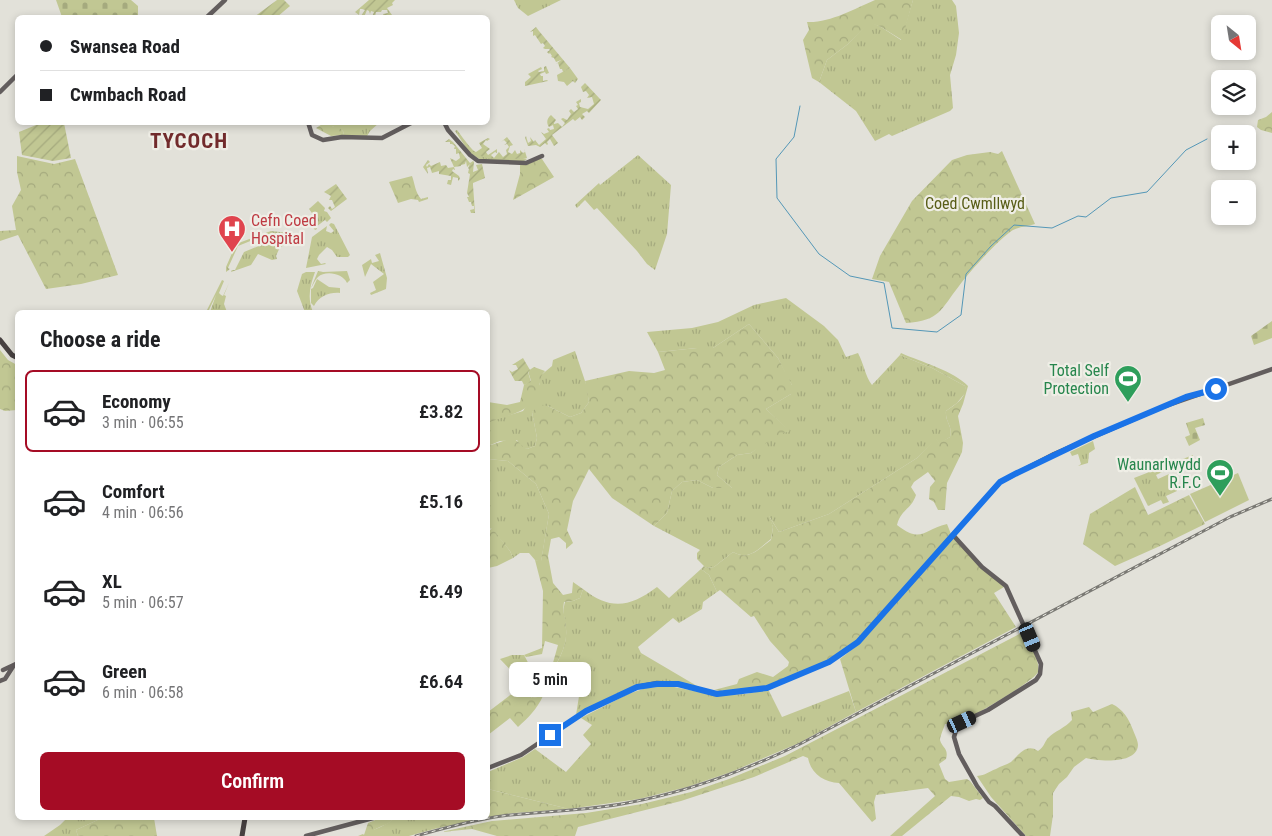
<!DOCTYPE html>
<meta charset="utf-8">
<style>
:root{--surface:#fff;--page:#f6f6f6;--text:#202124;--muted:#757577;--line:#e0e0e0;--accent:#a50c25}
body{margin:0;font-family:"Roboto Condensed",sans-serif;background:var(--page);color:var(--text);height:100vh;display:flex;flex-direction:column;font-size:19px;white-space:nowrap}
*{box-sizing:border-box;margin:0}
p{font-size:16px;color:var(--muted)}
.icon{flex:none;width:28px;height:28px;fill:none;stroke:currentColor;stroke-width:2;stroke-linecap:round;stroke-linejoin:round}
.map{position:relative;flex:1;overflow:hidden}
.drawer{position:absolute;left:15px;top:310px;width:475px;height:510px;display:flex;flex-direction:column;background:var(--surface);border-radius:8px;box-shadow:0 2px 8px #0003}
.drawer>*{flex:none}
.guide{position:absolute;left:15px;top:15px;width:475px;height:110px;border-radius:8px;box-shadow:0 2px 8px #0003;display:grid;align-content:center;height:110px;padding:0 25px;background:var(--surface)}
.needle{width:32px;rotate:150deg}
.fabs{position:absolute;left:1211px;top:15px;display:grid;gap:10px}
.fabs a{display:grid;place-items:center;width:45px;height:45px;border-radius:8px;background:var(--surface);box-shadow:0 2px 8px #0003;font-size:25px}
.end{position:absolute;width:22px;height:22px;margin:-11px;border:6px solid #1a73e8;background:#fff;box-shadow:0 0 0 2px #fff}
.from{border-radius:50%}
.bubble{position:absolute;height:35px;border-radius:8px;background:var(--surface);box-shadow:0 2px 8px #0003;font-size:16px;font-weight:600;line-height:35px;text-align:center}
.car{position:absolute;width:15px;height:30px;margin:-15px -8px;border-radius:6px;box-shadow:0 0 4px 1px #0007;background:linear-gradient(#222 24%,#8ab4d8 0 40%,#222 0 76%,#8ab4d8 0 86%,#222 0)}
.guide b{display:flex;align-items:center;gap:18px;height:48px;font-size:19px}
.guide b+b{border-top:1px solid var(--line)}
.guide i{width:12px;height:12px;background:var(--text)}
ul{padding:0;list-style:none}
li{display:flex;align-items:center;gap:15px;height:82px;margin:0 10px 8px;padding:0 15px;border:2px solid transparent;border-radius:8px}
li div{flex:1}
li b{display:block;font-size:19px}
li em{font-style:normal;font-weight:600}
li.on{border-color:var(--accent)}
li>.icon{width:45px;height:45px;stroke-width:1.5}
h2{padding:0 25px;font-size:22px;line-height:60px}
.action{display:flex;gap:10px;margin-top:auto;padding:10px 25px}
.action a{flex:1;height:58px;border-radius:8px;background:var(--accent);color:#fff;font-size:20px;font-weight:600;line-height:58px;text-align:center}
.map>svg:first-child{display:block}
</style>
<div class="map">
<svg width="1272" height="836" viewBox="0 0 1272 836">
<defs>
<pattern id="grass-tufts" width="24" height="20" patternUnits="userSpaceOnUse" patternTransform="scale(1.25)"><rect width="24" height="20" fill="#c1c793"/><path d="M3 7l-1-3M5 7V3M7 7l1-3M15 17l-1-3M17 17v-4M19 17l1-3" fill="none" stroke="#a5aa7e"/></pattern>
<pattern id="forest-crowns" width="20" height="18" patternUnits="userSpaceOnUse" patternTransform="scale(1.25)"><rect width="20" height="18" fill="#c1c793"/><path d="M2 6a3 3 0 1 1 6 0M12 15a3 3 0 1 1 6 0" fill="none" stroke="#a5aa7e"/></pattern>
<pattern id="cemetery-stones" width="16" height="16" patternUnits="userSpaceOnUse" patternTransform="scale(1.25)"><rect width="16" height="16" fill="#c1c793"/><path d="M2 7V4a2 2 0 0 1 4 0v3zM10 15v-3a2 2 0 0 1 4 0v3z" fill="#a5aa7e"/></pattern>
<pattern id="garden-furrows" width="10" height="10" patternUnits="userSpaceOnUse" patternTransform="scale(1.25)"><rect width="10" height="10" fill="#c1c793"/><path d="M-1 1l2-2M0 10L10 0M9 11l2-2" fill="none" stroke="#a5aa7e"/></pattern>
</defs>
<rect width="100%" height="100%" fill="#e2e1d9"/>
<path fill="url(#grass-tufts)" d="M514 0H561L528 16 518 8Z
M913 0H952L956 6 959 33 956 55 950 75 953 108 950 111 892 136 889 134 875 141 856 111 819 82 827 60 848 44 870 22 881 27 901 40Z
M570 68 578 79 575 83 573 81 567 86 564 82 558 81 557 75Z
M332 123H379L370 131 367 136 344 135 343 131 332 126Z
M457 130C475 154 476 159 508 159 514 159 522 157 527 159L524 161H482L469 152 455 131Z
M638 155 671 185 667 234 655 270 647 264 637 251 597 208 594 210 585 200 577 208 575 205 599 183 600 185Z
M318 201 325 208 324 211 327 212 331 218 327 222 325 220 316 227 317 229 315 230 312 226 317 220 309 209Z
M331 223 334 224 350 255 348 257H337L332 250 327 247 319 255 317 259 321 264 325 263 326 264 306 268 312 237 327 226 326 231 331 233 334 231 329 225Z
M271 231 289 233 283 246 280 247 276 256 277 259 272 260 258 254 251 265 231 272 232 270H235L244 252 261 245 258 238 238 246 228 268 230 269 226 272V267L236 244Z
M380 253 387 278 386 289 371 295 370 293 376 290 373 282 384 274 371 264 365 277 362 265 371 259 372 263 379 261 375 255Z
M318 271 323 272 347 271 350 280 347 283C343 273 325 270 318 277 315 280 313 285 311 288Z
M306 272H315C310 286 307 298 313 312H305L297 291 302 274Z
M317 279 329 287 340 288V293C330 292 319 296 314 306L311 303V289L313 288Z
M222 280 224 281 219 293 221 295 223 296 229 283 224 295 226 296 224 304 227 312H210L216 295 208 312H206Z
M786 298 824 326 838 340 846 357 858 353C864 364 865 376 872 385L900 355 932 368 965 386 966 392 957 403 946 411C945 423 953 425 950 437L939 444 936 439 917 458 829 514 779 532 769 516 773 527 771 539C758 549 750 561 733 552L714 567 706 568 697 559V553L700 550 654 526 667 513 672 491 682 482 697 480 713 488H732L717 475 719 467 737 455 751 453 766 441 778 434 789 431 766 409 791 394 792 385 787 377 778 358 749 324 713 348H697L658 352 647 332 692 328 718 322 754 305Z
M575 351 587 387 589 402 581 413 570 417 548 406 532 412 537 438 535 446 527 449 521 447 517 440 500 441 488 446V418L489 421 523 411 540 384V376L552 366 553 360Z
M1093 441 1095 449 1089 453 1088 463 1078 466 1081 464 1078 454 1072 456 1070 452Z
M1193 455V457L1156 475 1158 479 1169 474 1177 491 1166 496 1169 502 1163 504 1161 500 1148 506 1134 478Z
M488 459 508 461 536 484 549 514 541 562 535 560 529 553H520L513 558 510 551 491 528 488 532Z
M701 569 709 575 717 592 703 602 702 609 679 623 673 618 638 647 641 653 697 686C684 685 670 681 658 682 628 685 602 701 576 715L580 690 532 698 525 691 518 689 520 680 500 659 512 655H524L540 685 545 684C554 667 568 649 566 629 565 619 562 612 565 602L573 601 580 598 583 589C611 611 630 607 657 587L669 598Z
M669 686 715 695 746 694 768 689 782 717 849 691 856 712 799 743 731 772 687 787 639 799 569 809 488 789V772L523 757 535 749 566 772 591 744 583 735 592 725 581 718 628 694 646 688Z
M67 818H102L76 830 78 836H44L60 825Z
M394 818H434V829L409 836H358L363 834 364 835C373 829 389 825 394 818Z"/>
<path fill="url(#forest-crowns)" d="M875 0H913L902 40 881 27 870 23 848 44 827 60 819 82 812 78 803 40 809 30 807 22C830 23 854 9 875 0Z
M1272 112V133L1261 130 1257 127 1258 120 1266 117Z
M324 123H332V126C339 128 343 128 344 135L331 136 316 128Z
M1002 151 1035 224C1028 226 1019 227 1013 230 1000 238 969 272 959 286 941 309 940 321 906 323L889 282 872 279 880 256 912 201 952 160 967 155 990 152 998 154Z
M17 156 54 164 75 159 118 275 81 284 46 289 18 235 0 241V231L16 230 12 206 21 190 17 172Z
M539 159H542L554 177 513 200 520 174V165H526Z
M412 176C415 184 415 192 421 199L428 197V199L419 202 418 200 411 199 398 203 389 182Z
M749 324 778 358 792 385 800 386 791 394 766 409 790 431 778 435 751 453 737 455 719 467 717 475 732 488H713L697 480 682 482 672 491 667 513 654 526 612 498 589 469 573 501 567 530 573 543 566 549V543L559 537 551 539 548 556 553 583 563 595 572 593 573 582 583 589 580 598 573 601 564 602C562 612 566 619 566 629 568 647 557 662 549 677L558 645 545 641 542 654 526 657 524 655 542 648 543 591 535 560 541 561 549 514 536 484 508 461 488 459V446L512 438C519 441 521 446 527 449L535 446 537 438 532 412 539 405 548 406 570 417 581 413 589 402 585 381 629 371 654 373 665 370 658 352 697 348H713Z
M0 350 8 360 17 365V410L5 411 0 409Z
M901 353C921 362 954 371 968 386L963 404 958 416 963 443 962 452 947 483 945 510H938L934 502 929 499 930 487 935 481 928 472 914 482 911 487 916 495C911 510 901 509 897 525 922 544 922 530 947 524L951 534 857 640 828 661 766 687 720 691 714 690 737 684 739 679 757 672 773 677 788 666 789 662 770 641 754 616 751 617 720 590 717 592 709 575 701 569 704 566 706 568 714 567 733 552C750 561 758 549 771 540L773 527 767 513 779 532 829 514 917 458 936 438 939 443 950 437C953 425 945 423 946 411 955 405 967 398 965 386L932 368 900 355Z
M534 367 545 371C537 379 542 387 537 396 527 413 506 416 490 422L488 418V402L507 405 520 402 524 385 531 381 528 371Z
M1135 487 1148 515 1189 495 1205 524 1160 546 1115 566 1083 544 1090 514Z
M492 528 510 551 513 558 497 566 488 568V532Z
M952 539H955L1004 587 994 593 1016 627 856 712 840 659 859 644Z
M1025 631C1029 640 1041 663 1038 672 1035 681 964 722 953 725 951 725 946 724 945 724 944 728 940 736 940 740 942 748 949 748 946 759L939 764 945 779 949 782 967 779 970 781 983 798 980 800 976 799 969 801 959 797 951 796 902 836H890L935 796 928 788 876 795 874 802 876 819 872 822 839 783C824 782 811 774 808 758L803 756 754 777 681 801 578 827 575 836H497L472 829 441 832 492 821 586 813 642 804 691 792 729 779 785 756Z
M518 689 525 691 532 698 543 696C537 709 528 718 518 727L510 718 488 735V712Z
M1112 704C1123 709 1129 719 1133 730 1135 735 1138 741 1138 745 1137 765 1098 761 1086 758L1074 767 1067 777 1059 784 1053 793V815L1050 836H1026L991 797 977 776C986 775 988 772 996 769 1001 766 1006 765 1011 762 1019 755 1026 743 1038 751 1044 747 1044 743 1048 738 1055 731 1065 728 1072 720L1071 712 1089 707 1093 712Z
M488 789 569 809 514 813 488 817Z
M102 818H154L157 836H78L76 830Z
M380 818H394C387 828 377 824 368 836L364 835 368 823Z
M434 818H483L434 829Z"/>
<path fill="url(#cemetery-stones)" d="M56 0H131L138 6V15L109 18 62 17Z
M1272 321V338L1254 345 1251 336Z
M1203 418 1205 425 1195 428 1200 440 1189 446 1185 437 1190 435 1186 423Z"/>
<path fill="url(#garden-furrows)" d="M277 0H284L290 6 277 17H254Z
M369 0H395L392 3 393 5 387 8 392 15 384 17 383 14 388 13 387 10H382L381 12H376L375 17H372L374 12 371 11 370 14 369 11 367 10 364 17 361 16 365 10 362 9H360L359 15 355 12Z
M536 27 539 31 570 68 560 74 563 72 562 69H560L558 63 556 64 561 60 556 62 554 58 551 57 552 56 550 53 549 54 547 52 550 50 549 49H545L543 48 545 46 543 43 541 44 535 35 533 36V31L530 32Z
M546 66 549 73 546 74 545 72 540 74 541 76H543V81L547 80 548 81 525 86V82L531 77 528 74 541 67 542 69 538 71 539 72 544 71V67Z
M585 83 601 100 589 113 587 111 582 114 585 117 582 120 580 117 575 121 573 119 552 135 558 143 554 146 550 139 547 142 548 144 547 145 545 143 540 147 536 145 528 146 525 138 526 136 528 143 531 141 530 137 534 142 535 140 539 145 546 139 541 132 544 134 549 132 547 129 549 128 550 130 554 129 553 125 549 127C546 123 547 118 551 115L556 120 554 123V124L558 123 562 127 565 123 561 119 563 118 567 120 571 114 569 111 571 109 574 112 578 109 576 106 578 105 576 102 581 99V102L579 103 580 107 588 109 594 104 592 97 587 98 589 95 586 91 583 92 581 87Z
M41 123H64L71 158 53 161 22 155 19 132Z
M507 137 513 145 510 146 508 152 512 154 515 150 517 154 520 153V150L523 153 525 152 524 148 527 158C509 159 485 163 471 150L476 152 482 148 479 143 488 138 490 139 487 141 486 140 483 144 490 149 486 152 488 155 497 149V153L495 152 491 155 494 158 499 152 503 157 507 154 506 150 509 147 507 144 504 145 507 143 504 140 501 142Z
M449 139 453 142 470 163 473 161 474 162 473 172 478 170 476 165 482 164 485 178 473 183V185L475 213H471L470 210 474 209V206H472L471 202H469L467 197H469L467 193 470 174 468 173 469 169 468 168 470 164 467 167 466 161 465 164 461 165V166L454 167 455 170 453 169 452 171 459 176 460 179 458 181V178L453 177 451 185 447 184 448 180H451V176L439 174V171L432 173 430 167 427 168 428 174 423 167 428 160 430 162 426 165 427 167 429 164 431 166 440 162 441 166 446 165 448 168 454 167 450 158 456 161 460 158 459 153 456 154V149H454L455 146 452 144H450V142H445Z
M336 184 347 199 331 211 328 208 330 206 332 209 335 207 332 200H329L331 196 324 192Z
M523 358 530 370 528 372 531 382 524 385 522 381H515L509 370 512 372 518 369 516 365H512Z"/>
<path fill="#c1c793" d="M1238 473 1249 500 1205 522 1190 494Z"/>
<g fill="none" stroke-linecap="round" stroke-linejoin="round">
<path stroke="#5497b7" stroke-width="1" d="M800 106 794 137 776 159 777 198 819 254 850 276 884 283 892 328 937 332 961 315 966 274 991 246 1014 225 1052 228 1078 216 1086 217 1111 198 1147 192 1186 150 1207 139"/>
<path stroke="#635e5e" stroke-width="4.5" d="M206 18 225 0
M0 92 18 74
M308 122 312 135 323 140 342 137 382 138 413 122
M444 122 448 130 470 155 478 161 526 163 542 156
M953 535 982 567 1006 586 1041 664 1040 674 1036 680 988 710 962 722 957 727 954 737 959 754 977 786 989 802 995 806 1023 836
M3 670 18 663
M0 681 5 679 14 665
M488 768 521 755 586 711 637 687 657 683 678 684 717 694 767 688 829 662 858 642 1000 482 1054 454 1160 408 1272 369
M306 836 373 818"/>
<path stroke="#474141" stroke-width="5" d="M0 340 12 355 18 358
M242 836 245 818"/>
<defs>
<path id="rail" d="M416 836C445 828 472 820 502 816 543 811 585 811 627 803 688 792 744 771 800 744L1230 517 1272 499"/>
</defs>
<use href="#rail" stroke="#7a7974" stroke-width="3"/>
<use href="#rail" stroke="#efeee6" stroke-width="1" stroke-dasharray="4" stroke-linecap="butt"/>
</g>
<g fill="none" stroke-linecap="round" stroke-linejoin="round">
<path stroke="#1a73e8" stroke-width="6" d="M550 735 586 711 637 687 657 684H678L717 694 767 688 829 662 858 642 1000 482 1017 473 1094 436 1186 397 1216 389"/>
</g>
<defs>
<symbol id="hospital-pin" viewBox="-11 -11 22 30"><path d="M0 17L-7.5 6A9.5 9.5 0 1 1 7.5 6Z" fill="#e0444e" stroke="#efeee6"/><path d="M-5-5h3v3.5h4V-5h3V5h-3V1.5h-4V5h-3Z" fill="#fff"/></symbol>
<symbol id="stadium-pin" viewBox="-11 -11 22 30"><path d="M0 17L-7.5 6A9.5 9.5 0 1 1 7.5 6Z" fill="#2e9e5b" stroke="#efeee6"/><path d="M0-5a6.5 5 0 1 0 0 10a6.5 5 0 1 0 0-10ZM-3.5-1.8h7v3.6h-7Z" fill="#fff"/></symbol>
</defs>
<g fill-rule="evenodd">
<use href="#hospital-pin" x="216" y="213" width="32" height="43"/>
<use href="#stadium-pin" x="1112" y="363" width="32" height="43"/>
<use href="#stadium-pin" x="1204" y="457" width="32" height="43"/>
</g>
<g text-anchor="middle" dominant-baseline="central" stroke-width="4.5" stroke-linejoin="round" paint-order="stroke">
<g font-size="16" fill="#585d16" stroke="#efeee6">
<text x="975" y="203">Coed Cwmllwyd</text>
</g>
<g font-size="16" fill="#be3a42" stroke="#efeee6" text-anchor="start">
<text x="251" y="220">Cefn Coed<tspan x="251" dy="18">Hospital</tspan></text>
</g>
<g font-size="16" fill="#27864d" stroke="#efeee6" text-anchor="end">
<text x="1109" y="370">Total Self<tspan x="1109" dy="18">Protection</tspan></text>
<text x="1201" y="464">Waunarlwydd<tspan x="1201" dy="18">R.F.C</tspan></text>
</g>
<g font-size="21" font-weight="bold" letter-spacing="1" fill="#722b2c" stroke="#efeee6">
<text x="189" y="141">TYCOCH</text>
</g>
</g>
</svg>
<div class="fabs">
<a><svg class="needle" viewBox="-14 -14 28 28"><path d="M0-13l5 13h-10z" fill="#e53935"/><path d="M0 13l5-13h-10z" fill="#757577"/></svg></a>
<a><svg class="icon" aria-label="layers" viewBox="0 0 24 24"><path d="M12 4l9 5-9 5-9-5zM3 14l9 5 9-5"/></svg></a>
<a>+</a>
<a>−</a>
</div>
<i class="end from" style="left:1216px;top:389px"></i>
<i class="end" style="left:550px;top:735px"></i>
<div class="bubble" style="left:509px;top:662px;width:82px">5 min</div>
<i class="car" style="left:1030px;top:637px;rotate:157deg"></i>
<i class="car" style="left:962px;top:722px;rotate:65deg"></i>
<div class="guide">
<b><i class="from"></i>Swansea Road</b>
<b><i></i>Cwmbach Road</b>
</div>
<section class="drawer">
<h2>Choose a ride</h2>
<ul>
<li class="on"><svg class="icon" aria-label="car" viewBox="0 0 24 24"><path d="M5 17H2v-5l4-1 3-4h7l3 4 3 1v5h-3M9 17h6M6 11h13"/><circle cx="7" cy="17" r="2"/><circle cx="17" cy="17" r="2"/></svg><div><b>Economy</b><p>3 min · 06:55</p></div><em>£3.82</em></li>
<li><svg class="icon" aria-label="car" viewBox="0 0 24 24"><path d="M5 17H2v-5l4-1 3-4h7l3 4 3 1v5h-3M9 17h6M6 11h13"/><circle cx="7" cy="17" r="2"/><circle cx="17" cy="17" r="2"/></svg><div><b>Comfort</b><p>4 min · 06:56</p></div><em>£5.16</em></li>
<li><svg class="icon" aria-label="car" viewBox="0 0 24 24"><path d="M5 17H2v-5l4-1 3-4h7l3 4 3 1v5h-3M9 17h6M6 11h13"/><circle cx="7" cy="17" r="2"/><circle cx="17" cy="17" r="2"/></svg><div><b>XL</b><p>5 min · 06:57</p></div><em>£6.49</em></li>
<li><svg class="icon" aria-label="car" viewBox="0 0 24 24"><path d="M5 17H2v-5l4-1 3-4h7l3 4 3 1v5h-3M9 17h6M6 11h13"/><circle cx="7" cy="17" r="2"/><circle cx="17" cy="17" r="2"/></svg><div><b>Green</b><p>6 min · 06:58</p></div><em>£6.64</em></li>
</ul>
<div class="action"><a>Confirm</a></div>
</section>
</div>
